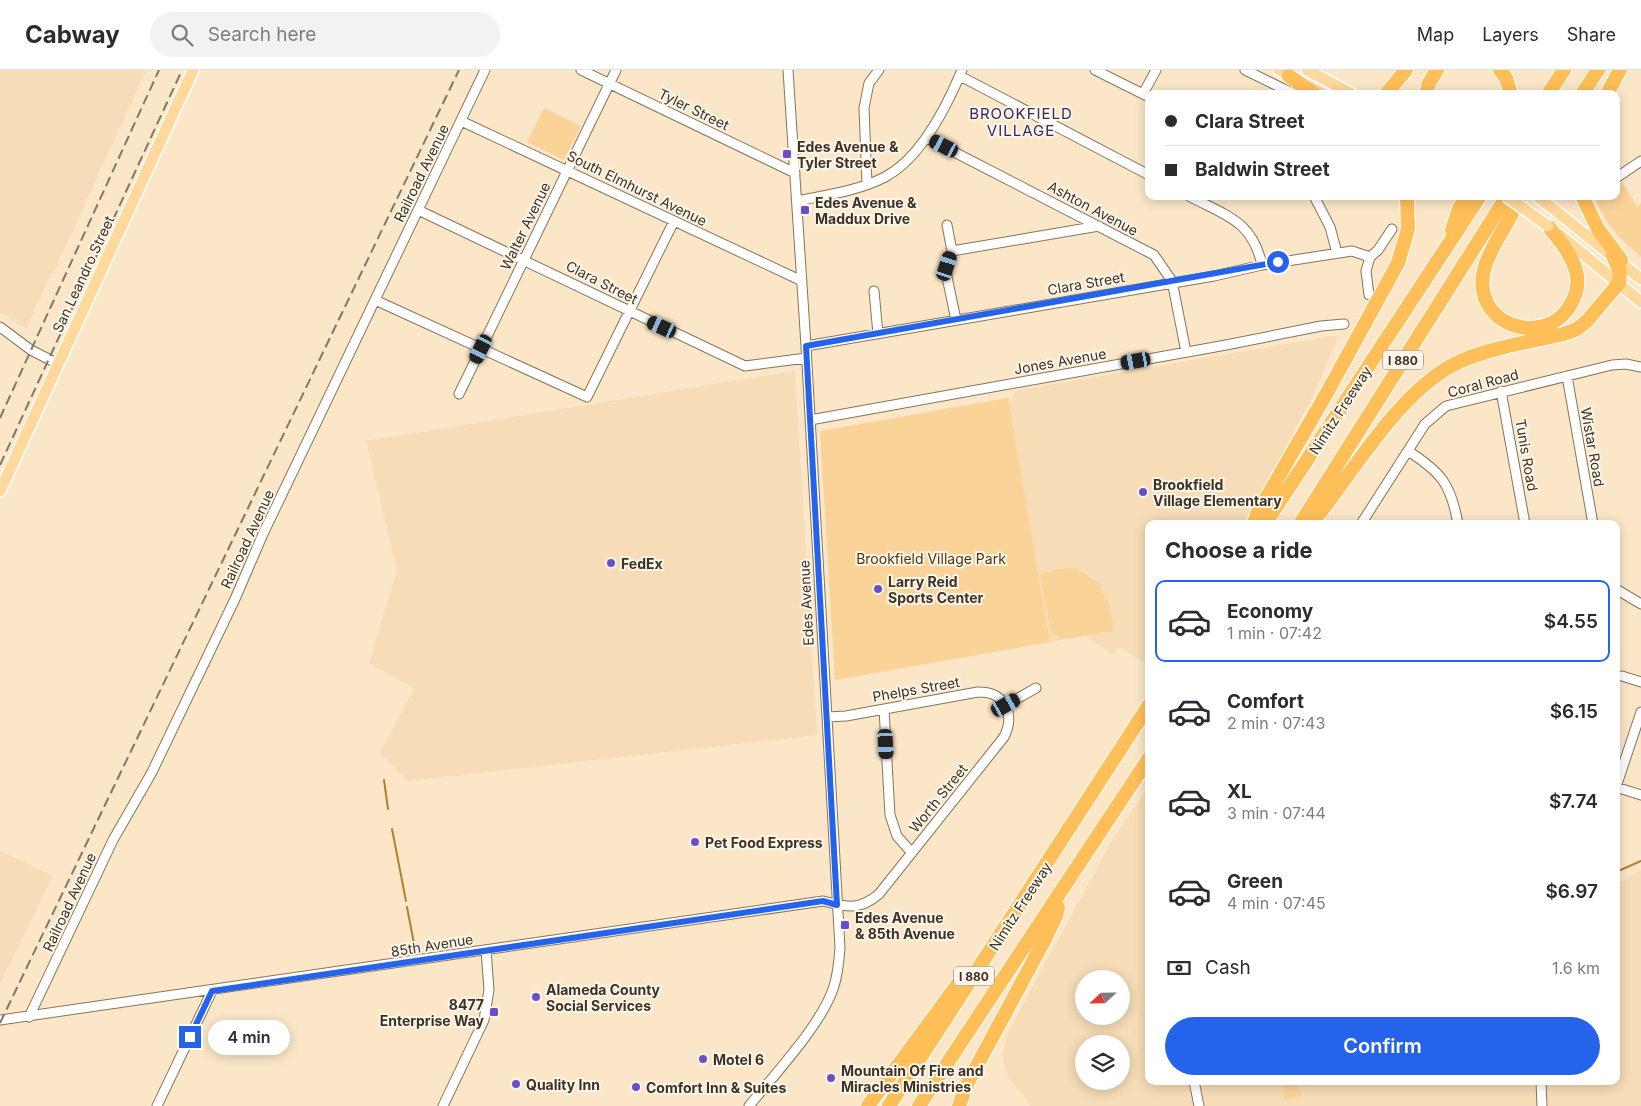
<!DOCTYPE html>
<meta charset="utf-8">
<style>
:root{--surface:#fff;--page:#f2f2f3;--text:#2b2b33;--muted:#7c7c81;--line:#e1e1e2;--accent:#2563eb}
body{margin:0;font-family:Inter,sans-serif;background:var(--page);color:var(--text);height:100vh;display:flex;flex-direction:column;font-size:19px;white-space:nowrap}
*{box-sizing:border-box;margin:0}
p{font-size:16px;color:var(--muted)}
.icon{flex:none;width:28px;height:28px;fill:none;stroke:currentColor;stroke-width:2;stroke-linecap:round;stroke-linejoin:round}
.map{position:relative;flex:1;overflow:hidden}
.side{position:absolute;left:1145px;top:450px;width:475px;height:565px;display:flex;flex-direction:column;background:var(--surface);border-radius:10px;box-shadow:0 2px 12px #0003}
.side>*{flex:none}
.top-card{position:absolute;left:1145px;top:20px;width:475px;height:110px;border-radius:10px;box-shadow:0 2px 12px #0003;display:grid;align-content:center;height:110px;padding:0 20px;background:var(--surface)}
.needle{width:32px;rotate:248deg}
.controls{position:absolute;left:1075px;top:900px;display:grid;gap:10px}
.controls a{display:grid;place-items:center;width:55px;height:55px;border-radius:50%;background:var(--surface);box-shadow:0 2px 12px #0003;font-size:25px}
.end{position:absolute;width:22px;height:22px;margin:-11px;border:6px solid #2563eb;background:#fff;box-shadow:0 0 0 2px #fff}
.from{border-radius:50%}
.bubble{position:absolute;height:35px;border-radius:18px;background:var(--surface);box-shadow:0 2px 12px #0003;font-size:16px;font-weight:600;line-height:35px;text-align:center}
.car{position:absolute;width:15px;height:30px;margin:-15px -8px;border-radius:6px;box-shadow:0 0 4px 1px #0007;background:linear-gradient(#222 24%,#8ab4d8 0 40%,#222 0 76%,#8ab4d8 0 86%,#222 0)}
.top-card b{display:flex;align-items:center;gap:18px;height:48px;font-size:19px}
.top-card b+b{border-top:1px solid var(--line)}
.top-card i{width:12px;height:12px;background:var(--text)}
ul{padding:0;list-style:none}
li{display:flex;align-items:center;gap:15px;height:82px;margin:0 10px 8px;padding:0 10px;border:2px solid transparent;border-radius:10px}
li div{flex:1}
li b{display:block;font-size:19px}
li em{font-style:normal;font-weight:600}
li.on{border-color:var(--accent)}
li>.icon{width:45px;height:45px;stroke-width:1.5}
h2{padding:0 20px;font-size:22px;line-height:60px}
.pay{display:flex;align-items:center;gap:12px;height:55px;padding:0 20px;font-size:19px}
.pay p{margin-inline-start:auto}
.button{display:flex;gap:10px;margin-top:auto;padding:10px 20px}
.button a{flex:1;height:58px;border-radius:30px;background:var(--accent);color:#fff;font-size:20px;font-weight:600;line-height:58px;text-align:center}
header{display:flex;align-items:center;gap:30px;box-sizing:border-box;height:70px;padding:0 25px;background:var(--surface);border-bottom:1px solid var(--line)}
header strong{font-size:24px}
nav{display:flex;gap:28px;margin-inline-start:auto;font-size:18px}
.search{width:350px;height:45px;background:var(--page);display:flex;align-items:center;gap:12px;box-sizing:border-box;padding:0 18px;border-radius:28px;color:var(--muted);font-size:19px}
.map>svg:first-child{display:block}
</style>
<header>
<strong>Cabway</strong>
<div class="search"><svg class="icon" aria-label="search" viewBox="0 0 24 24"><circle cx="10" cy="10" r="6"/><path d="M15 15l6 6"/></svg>Search here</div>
<nav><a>Map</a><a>Layers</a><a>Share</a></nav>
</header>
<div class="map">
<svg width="1641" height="1036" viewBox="0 0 1641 1036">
<rect width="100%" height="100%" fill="#fbe6c7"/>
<path fill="#f6dcb7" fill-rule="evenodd" d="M0 0H146L53 204H51L26 259 0 242Z
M1332 266 1338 267 1311 330 1243 454H1149V596L1120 577 1113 585 1086 566 1050 572 1008 328 1013 327 1015 321Z
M795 301 817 665 408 711 380 683 414 618 369 593 397 500 366 371Z
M1149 716V1011H1616V815L1641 800V1036H1031L1008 1007 1002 986 1007 964 1110 774ZM1084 909H1121V946H1084ZM1084 974H1121V1011H1084Z
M0 781 53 806 0 913Z"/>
<path fill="#fad398" d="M544 38 581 56 564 90 527 72Z
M1616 111 1619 114 1622 112 1637 136 1641 133V187C1620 169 1603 153 1595 126H1616Z
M1008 328 1050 572 835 610 820 361Z
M1076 498 1097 512 1109 534 1114 561 1061 569 1051 562 1040 504 1057 499Z
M1281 1011H1298L1301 1026 1285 1029Z"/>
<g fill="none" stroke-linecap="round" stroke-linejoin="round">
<path stroke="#b2812a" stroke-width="2" d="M384 710 388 739
M392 759 406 831
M1616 802 1641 791
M407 837 415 879"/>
<defs>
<path id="minor" d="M581 0 795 103
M1095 0 1149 27
M1245 0 1290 22
M960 6 1149 105
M1143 24 1156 0
M461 51 802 211
M927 68 1154 185 1172 211 1186 282
M1616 108 1641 91
M867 114 864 38 869 13 879 0
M1189 126C1226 146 1252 150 1262 195
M1314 126 1330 157 1337 183
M797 131C826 125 858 121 885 107 921 88 947 36 962 0
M418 140 745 296 806 288
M947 155 952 181 947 196V207L956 250
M952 181 1099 156
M874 221 878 264
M1369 225 1366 201 1370 187 1378 180 1392 159
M375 230 587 327 674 151
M0 257 31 280 58 294
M806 276 1214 206 1262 195 1352 181 1370 187
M1567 306 1593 454
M1501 321 1525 454
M459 324 616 0
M810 350 1226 275 1321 256 1344 254
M1408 381C1441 402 1451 414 1458 454
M1361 454 1425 354 1446 336 1612 295 1626 294 1641 297
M1616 519 1641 534
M1622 606 1641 612
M884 639 890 745 897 766 912 783
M1641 642 1616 717 1641 725
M827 647 846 646 978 622C991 622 998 625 1006 635
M29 947 113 770 152 702 235 529 263 464 485 0
M0 950 823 831C847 837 859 841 879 824L1004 667C1010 655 1010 647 1006 635L1036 618
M1194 1011 1199 1036
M1541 1011 1542 1036
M157 1036 212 921
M443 1036 484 950 489 920 486 880
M749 1036C774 1005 823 953 834 916 838 904 839 891 840 878L806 276 788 0"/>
<path id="major" d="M1279 0 1323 24
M1307 0 1352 24
M1537 126 1641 209
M1560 165 1641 232
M0 421 193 0"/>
<path id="highway" d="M1500 0 1506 8 1511 24
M1289 6 1314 24
M1386 24 1406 0
M1426 24 1429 13 1437 0
M1548 24 1564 0
M1582 24 1598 0
M1607 24 1620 0
M1520 126C1511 152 1487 179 1483 205 1475 259 1551 279 1573 230 1577 221 1579 211 1576 201 1571 183 1559 170 1548 156
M1582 126 1598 159 1621 190
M1452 160 1459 139 1466 126
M1254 454 1257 444 1328 321 1398 193 1408 159 1407 126
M1265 454 1480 126
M1300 454 1507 126
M1307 454 1320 443C1358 394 1404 316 1461 291 1493 277 1530 272 1564 264L1577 259 1587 251 1619 213 1620 202 1613 186
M868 1036 958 914
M889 1036 1149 635
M919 1036 1149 688
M959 1036 966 1016 1044 871 1056 846 1058 837"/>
</defs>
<use href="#minor" stroke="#877458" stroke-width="11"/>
<use href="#major" stroke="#fff" stroke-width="14"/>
<use href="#highway" stroke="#fff" stroke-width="16"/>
<use href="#minor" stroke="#fff" stroke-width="9"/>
<use href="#major" stroke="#fed99b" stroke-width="11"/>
<use href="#highway" stroke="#febf58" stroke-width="14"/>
<path stroke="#847764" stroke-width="2" stroke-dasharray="10 5" stroke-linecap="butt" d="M0 348 159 0
M0 395 182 0
M0 953 459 0"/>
<defs>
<path id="major-bridge" d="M1506 126 1548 156"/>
</defs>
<use href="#major-bridge" stroke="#fff" stroke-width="14" stroke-linecap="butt"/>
<use href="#major-bridge" stroke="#fed99b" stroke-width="11"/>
</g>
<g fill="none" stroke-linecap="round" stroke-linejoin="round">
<path stroke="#2563eb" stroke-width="6" d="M190 967 212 921 823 831 837 835 806 276 1278 192"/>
</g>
<g fill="#674fc8" stroke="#fdf5e8" stroke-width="2">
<rect x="782" y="79" width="10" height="10" rx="2.5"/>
<rect x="800" y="135" width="10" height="10" rx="2.5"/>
<circle cx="1143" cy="422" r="5"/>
<circle cx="611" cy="493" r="5"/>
<circle cx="878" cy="519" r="5"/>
<circle cx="695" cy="772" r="5"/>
<rect x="840" y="850" width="10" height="10" rx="2.5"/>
<circle cx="536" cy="927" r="5"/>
<rect x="489" y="937" width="10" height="10" rx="2.5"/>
<circle cx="703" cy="989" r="5"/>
<circle cx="831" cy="1008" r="5"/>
<circle cx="516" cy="1014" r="5"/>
<circle cx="636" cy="1017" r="5"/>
</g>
<g text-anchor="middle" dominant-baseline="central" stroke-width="4" stroke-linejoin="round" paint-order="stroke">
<g fill="#fdf5e8" stroke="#756d61" stroke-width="1">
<rect x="1383" y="280.5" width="40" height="19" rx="4"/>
<rect x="954" y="896.5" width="40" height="19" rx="4"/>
</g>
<g font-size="12" font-weight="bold" fill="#3b3327">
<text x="1403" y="290">I 880</text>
<text x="974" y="906">I 880</text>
</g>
<g font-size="14" fill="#3b3327" stroke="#fdf5e8">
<text transform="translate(694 39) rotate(26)">Tyler Street</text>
<text transform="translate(421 103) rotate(-64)">Railroad Avenue</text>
<text transform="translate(637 118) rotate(26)">South Elmhurst Avenue</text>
<text transform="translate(1093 138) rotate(28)">Ashton Avenue</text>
<text transform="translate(525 156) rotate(-64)">Walter Avenue</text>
<text transform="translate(83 204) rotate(-65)">San Leandro Street</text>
<text transform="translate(602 212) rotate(27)">Clara Street</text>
<text transform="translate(1086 213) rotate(-10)">Clara Street</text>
<text transform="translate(1060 291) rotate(-10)">Jones Avenue</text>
<text transform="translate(1483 313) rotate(-15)">Coral Road</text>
<text transform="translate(1340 340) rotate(-57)">Nimitz Freeway</text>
<text transform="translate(1593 377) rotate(80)">Wistar Road</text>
<text transform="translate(1527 385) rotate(80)">Tunis Road</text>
<text transform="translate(247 469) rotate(-65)">Railroad Avenue</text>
<text transform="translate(806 533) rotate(-93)">Edes Avenue</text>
<text transform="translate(916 619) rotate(-10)">Phelps Street</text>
<text transform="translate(938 728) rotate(-51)">Worth Street</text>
<text transform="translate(69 832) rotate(-65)">Railroad Avenue</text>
<text transform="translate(1020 836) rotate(-57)">Nimitz Freeway</text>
<text transform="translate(432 875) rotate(-9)">85th Avenue</text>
</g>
<g font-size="14" font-weight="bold" fill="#3b3327" stroke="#fdf5e8" text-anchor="start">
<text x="797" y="76">Edes Avenue &amp;<tspan x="797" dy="16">Tyler Street</tspan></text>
<text x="815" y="132">Edes Avenue &amp;<tspan x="815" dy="16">Maddux Drive</tspan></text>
<text x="1153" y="414">Brookfield<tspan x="1153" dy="16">Village Elementary</tspan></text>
<text x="621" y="493">FedEx</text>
<text x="888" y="511">Larry Reid<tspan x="888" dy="16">Sports Center</tspan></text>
<text x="705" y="772">Pet Food Express</text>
<text x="855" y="847">Edes Avenue<tspan x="855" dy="16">&amp; 85th Avenue</tspan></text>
<text x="546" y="919">Alameda County<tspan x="546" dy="16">Social Services</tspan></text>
<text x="484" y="934" text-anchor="end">8477<tspan x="484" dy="16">Enterprise Way</tspan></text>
<text x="713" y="989">Motel 6</text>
<text x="841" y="1000">Mountain Of Fire and<tspan x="841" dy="16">Miracles Ministries</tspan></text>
<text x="526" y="1014">Quality Inn</text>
<text x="646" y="1017">Comfort Inn &amp; Suites</text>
</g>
<g font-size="14" fill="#4b3613" stroke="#fdf5e8">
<text x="931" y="488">Brookfield Village Park</text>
</g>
<g font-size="15" letter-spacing="1" fill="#332964" stroke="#fdf5e8">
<text x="1021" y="43">BROOKFIELD<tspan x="1021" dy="17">VILLAGE</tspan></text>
</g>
</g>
</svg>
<div class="controls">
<a><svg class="needle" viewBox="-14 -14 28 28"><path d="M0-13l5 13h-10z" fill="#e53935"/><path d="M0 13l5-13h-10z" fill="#7c7c81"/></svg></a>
<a><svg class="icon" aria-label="layers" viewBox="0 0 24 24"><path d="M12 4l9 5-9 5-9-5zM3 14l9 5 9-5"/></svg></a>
</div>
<i class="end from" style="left:1278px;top:192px"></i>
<i class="end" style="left:190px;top:967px"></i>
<div class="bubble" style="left:208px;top:950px;width:82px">4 min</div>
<i class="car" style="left:944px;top:76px;rotate:297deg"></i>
<i class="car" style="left:947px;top:196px;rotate:18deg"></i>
<i class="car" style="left:662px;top:257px;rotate:295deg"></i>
<i class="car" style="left:481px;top:279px;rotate:206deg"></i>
<i class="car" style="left:1136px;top:291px;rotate:260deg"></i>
<i class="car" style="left:1006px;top:635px;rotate:61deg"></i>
<i class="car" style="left:886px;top:674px;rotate:177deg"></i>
<div class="top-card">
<b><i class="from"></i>Clara Street</b>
<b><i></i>Baldwin Street</b>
</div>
<section class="side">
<h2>Choose a ride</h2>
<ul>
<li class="on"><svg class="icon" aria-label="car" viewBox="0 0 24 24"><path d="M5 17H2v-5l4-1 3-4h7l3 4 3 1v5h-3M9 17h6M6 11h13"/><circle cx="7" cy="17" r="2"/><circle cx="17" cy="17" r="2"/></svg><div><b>Economy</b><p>1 min · 07:42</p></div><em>$4.55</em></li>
<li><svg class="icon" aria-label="car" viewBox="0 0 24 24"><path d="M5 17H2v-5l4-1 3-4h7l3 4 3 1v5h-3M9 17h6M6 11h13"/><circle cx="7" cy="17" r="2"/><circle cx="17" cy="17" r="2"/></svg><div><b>Comfort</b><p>2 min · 07:43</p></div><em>$6.15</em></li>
<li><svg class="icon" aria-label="car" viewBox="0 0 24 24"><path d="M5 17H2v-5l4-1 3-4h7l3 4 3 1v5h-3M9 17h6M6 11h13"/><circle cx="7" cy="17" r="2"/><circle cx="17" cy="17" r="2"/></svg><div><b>XL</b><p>3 min · 07:44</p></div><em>$7.74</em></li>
<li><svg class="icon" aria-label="car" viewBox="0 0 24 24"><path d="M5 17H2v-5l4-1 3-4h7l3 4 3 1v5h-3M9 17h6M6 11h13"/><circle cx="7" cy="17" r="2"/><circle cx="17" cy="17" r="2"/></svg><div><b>Green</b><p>4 min · 07:45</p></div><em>$6.97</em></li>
</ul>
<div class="pay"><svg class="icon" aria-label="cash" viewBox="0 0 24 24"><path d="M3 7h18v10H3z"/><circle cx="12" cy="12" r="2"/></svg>Cash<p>1.6 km</p></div>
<div class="button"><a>Confirm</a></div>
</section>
</div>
